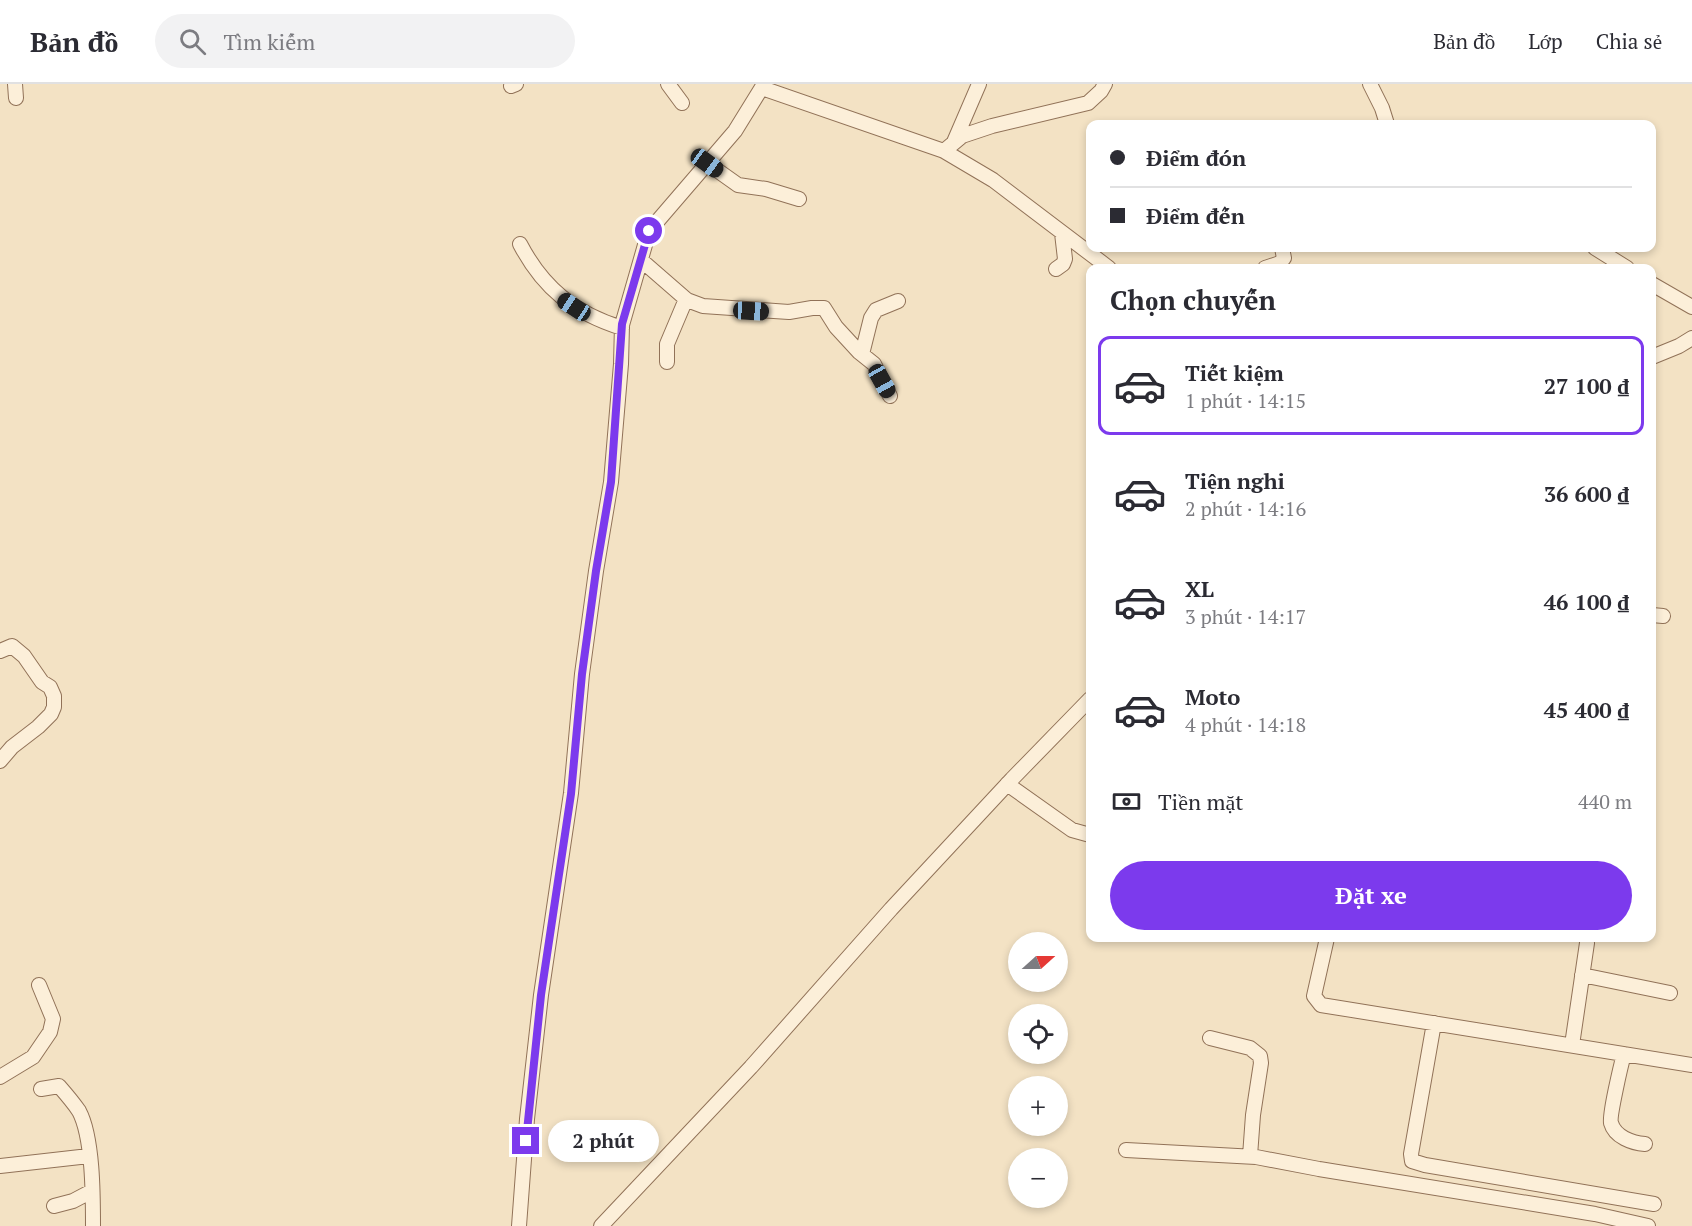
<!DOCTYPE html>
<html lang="vi">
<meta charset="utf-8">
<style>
:root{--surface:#fff;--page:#f2f2f3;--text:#2b2b33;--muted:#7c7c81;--line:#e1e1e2;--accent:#7c3aed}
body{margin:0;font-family:"PT Serif",serif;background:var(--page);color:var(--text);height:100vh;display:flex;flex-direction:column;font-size:22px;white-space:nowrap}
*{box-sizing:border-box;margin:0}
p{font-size:20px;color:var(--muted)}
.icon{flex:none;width:33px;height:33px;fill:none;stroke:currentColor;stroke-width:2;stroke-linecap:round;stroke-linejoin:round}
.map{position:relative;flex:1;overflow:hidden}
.side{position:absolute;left:1086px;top:180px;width:570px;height:678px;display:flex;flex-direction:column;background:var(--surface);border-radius:12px;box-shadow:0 3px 9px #0003}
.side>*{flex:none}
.hud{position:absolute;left:1086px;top:36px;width:570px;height:132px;border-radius:12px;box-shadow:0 3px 9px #0003;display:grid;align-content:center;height:132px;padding:0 24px;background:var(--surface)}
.needle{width:39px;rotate:69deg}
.fabs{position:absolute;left:1008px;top:848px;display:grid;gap:12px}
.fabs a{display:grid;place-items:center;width:60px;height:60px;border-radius:50%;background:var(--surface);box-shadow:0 3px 9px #0003;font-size:30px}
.end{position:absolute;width:27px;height:27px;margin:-14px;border:8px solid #7c3aed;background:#fff;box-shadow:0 0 0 3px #fff}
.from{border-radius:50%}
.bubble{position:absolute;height:42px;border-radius:21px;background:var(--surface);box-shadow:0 3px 9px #0003;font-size:20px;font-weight:800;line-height:42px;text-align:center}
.car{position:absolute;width:18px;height:36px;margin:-18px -9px;border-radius:8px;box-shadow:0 0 4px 2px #0007;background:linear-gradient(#222 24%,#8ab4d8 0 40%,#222 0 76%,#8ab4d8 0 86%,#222 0)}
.hud b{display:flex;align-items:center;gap:21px;height:57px;font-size:22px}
.hud b+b{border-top:2px solid var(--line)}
.hud i{width:15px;height:15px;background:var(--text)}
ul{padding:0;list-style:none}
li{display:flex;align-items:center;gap:18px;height:99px;margin:0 12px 9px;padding:0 12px;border:3px solid transparent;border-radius:12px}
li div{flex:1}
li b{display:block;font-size:22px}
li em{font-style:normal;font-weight:800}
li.current{border-color:var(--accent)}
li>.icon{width:54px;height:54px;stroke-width:1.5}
h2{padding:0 24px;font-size:27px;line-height:72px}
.pay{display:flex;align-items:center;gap:15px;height:66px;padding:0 24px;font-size:22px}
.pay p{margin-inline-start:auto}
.action{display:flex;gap:12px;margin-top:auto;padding:12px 24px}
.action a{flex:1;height:69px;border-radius:36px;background:var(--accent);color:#fff;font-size:24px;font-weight:800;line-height:69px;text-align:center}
header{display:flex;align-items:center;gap:36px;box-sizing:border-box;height:84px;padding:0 30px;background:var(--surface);border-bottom:2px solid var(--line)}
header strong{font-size:28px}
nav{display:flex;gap:33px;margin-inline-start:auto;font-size:21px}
.search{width:420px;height:54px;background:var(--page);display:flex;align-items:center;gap:15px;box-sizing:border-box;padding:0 21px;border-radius:33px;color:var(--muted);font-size:22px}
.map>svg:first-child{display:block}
</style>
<header>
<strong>Bản đồ</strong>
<div class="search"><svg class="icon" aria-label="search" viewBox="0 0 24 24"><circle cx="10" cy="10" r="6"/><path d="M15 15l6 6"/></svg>Tìm kiếm</div>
<nav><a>Bản đồ</a><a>Lớp</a><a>Chia sẻ</a></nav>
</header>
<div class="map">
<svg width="1692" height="1142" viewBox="0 0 1692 1142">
<rect width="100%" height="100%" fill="#f3e2c4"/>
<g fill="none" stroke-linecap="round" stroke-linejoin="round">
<defs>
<path id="minor" d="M15 0 16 14
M668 0 682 19
M1370 0 1382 24 1387 40
M511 2 516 0
M762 4 944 67 993 96 1109 184
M954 58 979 0
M944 67 962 52 992 42 1088 19 1101 7 1105 0
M707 79 738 101 766 105 799 115
M520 160C543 204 574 229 622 244
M1595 164 1627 184
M641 176 687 216 703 222 789 228 812 224H824L836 243 859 268 874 280 890 312
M1265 184 1280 179 1284 174 1282 164
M1056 185 1063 180 1065 175 1062 149
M1652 200 1692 223
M862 270 871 234 876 226 898 217
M1652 273 1679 262 1692 254
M667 278V260L686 215
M1652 531 1663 532
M0 567 12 562 24 572 42 598 50 603 54 612V623L51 630 38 643 12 663 0 677
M1007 700 1072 746 1090 751
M1327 854 1314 912 1321 921 1692 981
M1582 891 1670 909
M1434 939 1411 1070 1412 1077 1425 1081 1654 1120
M1210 954 1250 964 1260 972 1261 979 1253 1031 1250 1072
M1572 961 1587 859
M1624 970C1621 981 1609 1032 1611 1039 1615 1053 1632 1059 1645 1060
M0 993 33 973 50 948 53 935 39 901
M41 1005 59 1002C66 1010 73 1018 79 1027 93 1053 93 1112 93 1142
M1126 1066 1256 1073 1319 1085 1595 1130 1648 1142
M0 1082 89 1072
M54 1122 73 1117 92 1107
M519 1142 527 1035 541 911 571 709 582 590 596 487 611 398 621 280 622 241 649 147 735 47 764 0
M601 1142 751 983 891 825 1012 695 1090 615"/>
</defs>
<use href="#minor" stroke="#917258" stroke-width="16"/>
<use href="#minor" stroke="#fcefd9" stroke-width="14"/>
</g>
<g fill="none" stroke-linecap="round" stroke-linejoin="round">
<path stroke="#7c3aed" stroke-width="8" d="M526 1057 541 911 571 710 582 590 596 487 611 398 622 240 649 147"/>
</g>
</svg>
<div class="fabs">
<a><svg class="needle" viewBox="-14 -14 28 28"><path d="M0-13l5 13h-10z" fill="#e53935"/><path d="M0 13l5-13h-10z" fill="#7c7c81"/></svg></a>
<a><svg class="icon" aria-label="locate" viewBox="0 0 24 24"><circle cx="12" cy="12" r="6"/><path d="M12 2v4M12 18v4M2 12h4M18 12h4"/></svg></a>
<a>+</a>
<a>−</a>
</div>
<i class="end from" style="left:649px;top:147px"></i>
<i class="end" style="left:526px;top:1057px"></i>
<div class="bubble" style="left:548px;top:1036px;width:111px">2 phút</div>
<i class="car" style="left:707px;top:79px;rotate:126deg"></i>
<i class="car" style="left:574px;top:223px;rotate:303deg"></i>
<i class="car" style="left:751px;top:227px;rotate:93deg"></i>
<i class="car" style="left:882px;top:297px;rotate:151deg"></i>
<div class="hud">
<b><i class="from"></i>Điểm đón</b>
<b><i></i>Điểm đến</b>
</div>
<section class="side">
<h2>Chọn chuyến</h2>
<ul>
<li class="current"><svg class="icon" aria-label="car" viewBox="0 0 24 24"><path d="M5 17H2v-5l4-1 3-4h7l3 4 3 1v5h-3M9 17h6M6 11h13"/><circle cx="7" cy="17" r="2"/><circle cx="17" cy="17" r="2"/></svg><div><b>Tiết kiệm</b><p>1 phút · 14:15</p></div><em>27 100 ₫</em></li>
<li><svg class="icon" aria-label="car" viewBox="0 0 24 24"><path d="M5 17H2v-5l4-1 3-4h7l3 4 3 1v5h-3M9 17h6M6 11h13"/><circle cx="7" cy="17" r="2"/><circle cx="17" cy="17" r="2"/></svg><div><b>Tiện nghi</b><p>2 phút · 14:16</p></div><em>36 600 ₫</em></li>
<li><svg class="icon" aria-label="car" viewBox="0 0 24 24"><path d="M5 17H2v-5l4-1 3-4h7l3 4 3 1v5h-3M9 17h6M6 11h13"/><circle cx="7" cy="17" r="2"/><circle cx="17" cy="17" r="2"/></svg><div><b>XL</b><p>3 phút · 14:17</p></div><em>46 100 ₫</em></li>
<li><svg class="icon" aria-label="car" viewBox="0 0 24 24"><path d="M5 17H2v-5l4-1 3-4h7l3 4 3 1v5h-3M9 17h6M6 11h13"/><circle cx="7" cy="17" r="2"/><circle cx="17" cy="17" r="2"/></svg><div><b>Moto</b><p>4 phút · 14:18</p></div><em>45 400 ₫</em></li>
</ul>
<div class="pay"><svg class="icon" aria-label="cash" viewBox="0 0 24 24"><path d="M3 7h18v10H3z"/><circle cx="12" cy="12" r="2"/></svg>Tiền mặt<p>440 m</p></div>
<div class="action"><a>Đặt xe</a></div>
</section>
</div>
